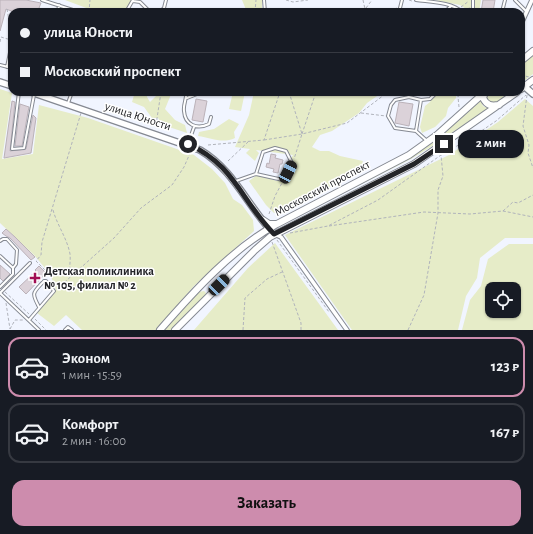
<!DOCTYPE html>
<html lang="ru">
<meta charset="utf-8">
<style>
:root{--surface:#171b24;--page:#20242c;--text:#f1f3f6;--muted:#9ea1a6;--line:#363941;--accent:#cd8cad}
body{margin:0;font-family:"Alegreya Sans",sans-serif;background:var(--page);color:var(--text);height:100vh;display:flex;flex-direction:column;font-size:15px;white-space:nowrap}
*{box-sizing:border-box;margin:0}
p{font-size:13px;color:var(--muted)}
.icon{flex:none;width:22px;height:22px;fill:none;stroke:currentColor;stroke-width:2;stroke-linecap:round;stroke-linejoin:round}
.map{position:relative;height:330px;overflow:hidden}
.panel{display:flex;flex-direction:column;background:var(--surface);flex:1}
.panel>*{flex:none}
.hud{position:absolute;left:8px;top:8px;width:517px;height:88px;border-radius:12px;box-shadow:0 1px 3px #0004;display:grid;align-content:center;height:88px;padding:0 12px;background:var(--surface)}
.buttons{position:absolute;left:485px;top:282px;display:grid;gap:8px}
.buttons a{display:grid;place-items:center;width:36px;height:36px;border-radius:8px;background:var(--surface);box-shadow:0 1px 3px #0004;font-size:20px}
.end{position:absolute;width:18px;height:18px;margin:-9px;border:5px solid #232428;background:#fff;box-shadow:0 0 0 2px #fff}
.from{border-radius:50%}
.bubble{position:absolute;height:28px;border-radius:12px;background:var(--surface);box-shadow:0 1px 3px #0004;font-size:13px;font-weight:700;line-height:28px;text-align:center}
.car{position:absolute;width:12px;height:24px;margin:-12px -6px;border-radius:5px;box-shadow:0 0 3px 1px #0007;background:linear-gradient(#222 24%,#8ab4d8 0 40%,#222 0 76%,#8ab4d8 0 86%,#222 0)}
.hud b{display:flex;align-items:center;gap:14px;height:38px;font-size:15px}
.hud b+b{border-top:1px solid var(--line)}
.hud i{width:10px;height:10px;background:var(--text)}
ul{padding:7px 0 0;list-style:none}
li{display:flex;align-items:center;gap:12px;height:60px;margin:0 8px 6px;padding:0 4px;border:2px solid var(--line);border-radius:12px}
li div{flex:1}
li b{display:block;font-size:15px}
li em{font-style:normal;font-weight:700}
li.current{border-color:var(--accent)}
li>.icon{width:36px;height:36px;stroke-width:1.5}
.action{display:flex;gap:8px;margin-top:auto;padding:8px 12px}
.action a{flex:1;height:46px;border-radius:12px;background:var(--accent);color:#111;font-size:16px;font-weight:700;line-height:46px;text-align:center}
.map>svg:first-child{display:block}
</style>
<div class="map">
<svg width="533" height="330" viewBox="0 0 533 330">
<rect width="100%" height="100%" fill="#f1f5ff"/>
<path fill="#e6ecc8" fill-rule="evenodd" d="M65 0H134L127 12H97Z
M242 0H262V12H247Z
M435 0H481L479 12H471L460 5Z
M533 54V74L521 83V64Z
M0 89 12 93 2 159 33 154 39 105 88 118 194 155 212 169 225 183 233 199 242 205 253 220 254 231 194 286 156 330H82L66 315 54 326 37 313 56 290 50 274 34 255 0 223Z
M135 92H148L147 97 150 102 156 96 154 92H172L165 109 175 120 185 125 187 133 163 125 158 118H152L144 107 132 102Z
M233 92H245L241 111 229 109Z
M254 92H383L367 103 359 113 332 131 320 135 312 147 320 151H329L340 156 363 161 361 167 353 175 288 208 274 213 266 205 249 181 257 175 277 181 293 155 256 150 259 153 255 161 246 153 250 149 235 147 249 115Z
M435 92H456V98L448 108 446 116 435 127 422 133 420 127 425 106 430 102Z
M487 92H510L496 103H492L486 99Z
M480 99 483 106 489 109 445 137 442 136V133Z
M525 99 533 106V238H505L480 258 477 278 466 296 458 330H352L285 235 449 155 498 122Z
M229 119 239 124 234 132 235 138C223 144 211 138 198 136L199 132 214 129Z
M436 140 438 141 437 143 411 159 303 214 409 157Z
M275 243 338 330H194L248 268Z
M509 244H533V330H462L470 300 481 286 488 259ZM492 289H514V311H492Z
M204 291 206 293 205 296 171 330H164L199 292Z"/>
<path fill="#dbd2d9" stroke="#bbb2b9" d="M0 0H26L41 3 39 8 50 12H14L6 9 0 31Z
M483 0H495L493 12H481Z
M196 99 207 101 203 122 192 120Z
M12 101 15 102 10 151 26 149 33 115 36 118 31 153 4 158Z
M399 102 413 104 409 126 395 123Z
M20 104 29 107 28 112 22 146H15Z
M271 154 276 155 275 158 283 160 282 164H280L278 173 273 172 274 169 266 167 267 163 269 164Z
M6 229 15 237 35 257 31 260 10 238 6 236 2 233Z
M0 265 10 274 3 281 0 278Z
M39 266 46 273 26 294 19 287 36 271 35 270Z"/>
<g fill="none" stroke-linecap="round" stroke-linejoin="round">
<defs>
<path id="lane" d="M42 0 79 12
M264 0 265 12
M416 0C430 2 452 2 462 12
M473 0V12
M515 0 527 12
M133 1 140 2 150 12H159
M58 12 59 5
M126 12 133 0
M160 12 164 8 166 0
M399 12 402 0
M445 12 451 6
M502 12 505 0
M0 65 12 68
M7 67 12 43
M19 92 12 149 24 148 34 95
M186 92C187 99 183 104 184 111 185 125 197 130 209 124L211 117
M407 92 409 97 421 100 416 131 427 141
M409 97 395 100 391 105 388 116 395 128 416 131
M187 98 202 92
M421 100 430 99 437 92
M68 103 72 92
M188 144 194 127
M236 181 256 174 263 152 275 148 286 151 292 163 283 180 256 174
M0 241 3 239H7L17 250 16 264 13 268V274L0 287
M0 256 13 268
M0 293 39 330
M0 293 30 263
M29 320 54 291 46 281H44C33 293 31 292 39 307
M65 330 68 327 72 330"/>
<path id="street" d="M521 24 532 0
M274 234 281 237 347 330"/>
<path id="secondary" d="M0 82 12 86
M525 87 533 94
M31 92 200 150C234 170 248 207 274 234"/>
<path id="primary" d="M521 61 533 51
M521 89 533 80
M485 92 483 98C487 106 491 106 499 105
M263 220 269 224H276
M160 330C194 291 232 249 277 224L409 155 437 135 485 92
M175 330 255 250 270 237 414 164 517 92"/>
</defs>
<use href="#lane" stroke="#858992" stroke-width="4"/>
<use href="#street" stroke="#858992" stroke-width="5.5"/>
<use href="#secondary" stroke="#858992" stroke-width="8"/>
<use href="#primary" stroke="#858992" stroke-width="8"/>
<path stroke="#b0b3bb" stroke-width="1" stroke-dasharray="3 2" stroke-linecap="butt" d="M286 0 293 2 308 0
M363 0 365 9
M409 0 412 1
M461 7 469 1
M7 9 12 37
M463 10 470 8
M89 12 90 0
M255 12 256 0
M363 12 372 0
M382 12 397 8
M415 12V10
M0 42 1 37 11 40
M521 75 529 77
M289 92 302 134 294 159
M464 92 465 93
M527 95 523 126 529 145 528 153 533 168
M459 107 458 97 459 92
M361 113 386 116
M141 115 145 121
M156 125 161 92
M302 134 316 92
M264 140 302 134 347 123 388 92
M208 145 264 140 280 92
M228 161 248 142
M53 210C57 225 67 238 70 254 71 262 68 269 72 276
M503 211 513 202 518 203 533 195
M269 214 275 196 282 183
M329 226 424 212 470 214 503 211 533 217
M290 233 328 226 378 200 441 155 471 138 496 121 526 95
M277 240 329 312
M272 242 301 323V330
M46 277 49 274 36 261 41 255 42 242 81 113
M57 289 114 238 141 208 172 185 184 167 191 151
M5 292 29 314
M6 303 10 329
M35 319 46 330
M10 329 15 320H23
M243 330 245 298 267 279 282 272
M408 330 424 295 438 213V190L443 176 441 155"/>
<use href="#lane" stroke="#fff" stroke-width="2"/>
<use href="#street" stroke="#fff" stroke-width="3.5"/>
<use href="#secondary" stroke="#fff" stroke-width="5.5"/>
<use href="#primary" stroke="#fff" stroke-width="6"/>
</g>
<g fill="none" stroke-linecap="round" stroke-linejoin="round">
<path stroke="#232428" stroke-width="5" d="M188 144C235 165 241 201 274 234L414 164 444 144"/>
</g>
<path fill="#a00d53" stroke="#fff" stroke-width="1.5" d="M33 272h4v4h4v4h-4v4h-4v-4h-4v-4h4z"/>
<g text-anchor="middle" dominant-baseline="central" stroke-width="3" stroke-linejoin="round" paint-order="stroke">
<g font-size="12" fill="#232428" stroke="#fff">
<text transform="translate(138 116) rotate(18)">улица Юности</text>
<text transform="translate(322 188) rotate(-28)">Московский проспект</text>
</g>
<g font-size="12" font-weight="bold" fill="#232428" stroke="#fff" text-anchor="start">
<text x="44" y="271">Детская поликлиника<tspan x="44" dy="14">№ 105, филиал № 2</tspan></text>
</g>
</g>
</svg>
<div class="buttons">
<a><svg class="icon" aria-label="locate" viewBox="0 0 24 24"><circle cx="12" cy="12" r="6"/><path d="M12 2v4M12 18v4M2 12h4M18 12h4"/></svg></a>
</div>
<i class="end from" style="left:188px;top:144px"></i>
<i class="end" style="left:444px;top:144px"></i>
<div class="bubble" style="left:458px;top:130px;width:66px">2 мин</div>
<i class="car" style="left:288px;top:172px;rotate:27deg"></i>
<i class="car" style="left:219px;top:285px;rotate:45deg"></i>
<div class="hud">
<b><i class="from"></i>улица Юности</b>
<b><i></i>Московский проспект</b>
</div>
</div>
<section class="panel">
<ul>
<li class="current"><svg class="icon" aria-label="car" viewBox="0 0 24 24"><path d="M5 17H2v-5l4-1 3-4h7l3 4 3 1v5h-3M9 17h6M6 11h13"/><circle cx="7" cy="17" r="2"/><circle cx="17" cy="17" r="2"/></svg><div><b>Эконом</b><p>1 мин · 15:59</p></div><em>123 ₽</em></li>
<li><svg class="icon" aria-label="car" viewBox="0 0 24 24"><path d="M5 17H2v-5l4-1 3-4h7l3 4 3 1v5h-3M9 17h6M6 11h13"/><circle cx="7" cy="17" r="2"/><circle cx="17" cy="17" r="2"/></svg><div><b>Комфорт</b><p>2 мин · 16:00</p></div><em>167 ₽</em></li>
</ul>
<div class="action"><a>Заказать</a></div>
</section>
